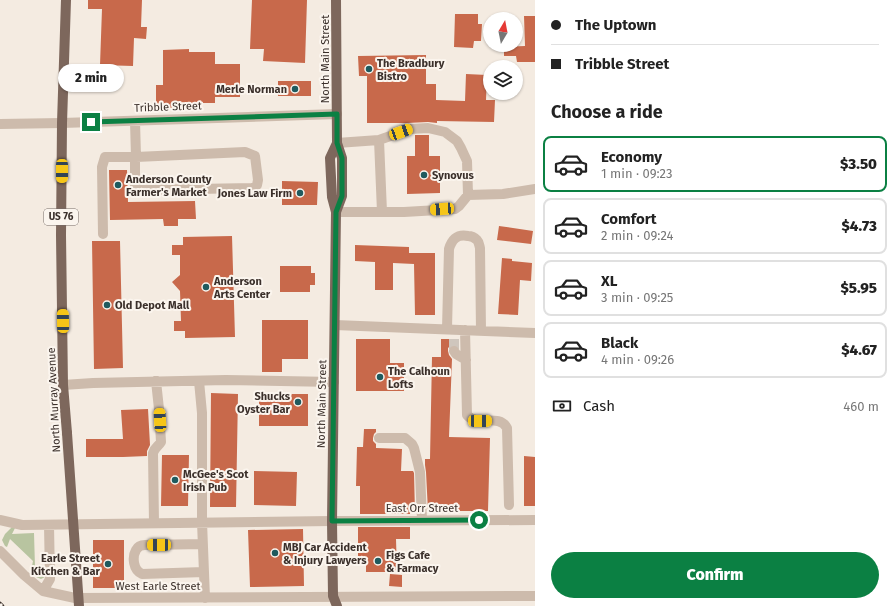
<!DOCTYPE html>
<meta charset="utf-8">
<style>
:root{--surface:#fff;--page:#f6f6f6;--text:#222;--muted:#767676;--line:#e0e0e0;--accent:#0b8043}
body{margin:0;font-family:"Fira Sans",sans-serif;background:var(--page);color:var(--text);height:100vh;display:flex;flex-direction:column;font-size:15px;white-space:nowrap}
*{box-sizing:border-box;margin:0}
p{font-size:13px;color:var(--muted)}
.icon{flex:none;width:22px;height:22px;fill:none;stroke:currentColor;stroke-width:2;stroke-linecap:round;stroke-linejoin:round}
.map{position:relative;flex:1;overflow:hidden}
.drawer{display:flex;flex-direction:column;background:var(--surface);width:360px}
.drawer>*{flex:none}
.hud{display:grid;align-content:center;height:88px;padding:0 16px;background:var(--surface)}
.needle{width:26px;rotate:10deg}
.controls{position:absolute;left:483px;top:12px;display:grid;gap:8px}
.controls a{display:grid;place-items:center;width:40px;height:40px;border-radius:50%;background:var(--surface);box-shadow:0 1px 3px #0004;font-size:20px}
.end{position:absolute;width:18px;height:18px;margin:-9px;border:5px solid #0b8043;background:#fff;box-shadow:0 0 0 2px #fff}
.from{border-radius:50%}
.bubble{position:absolute;height:28px;border-radius:14px;background:var(--surface);box-shadow:0 1px 3px #0004;font-size:13px;font-weight:800;line-height:28px;text-align:center}
.car{position:absolute;width:12px;height:24px;margin:-12px -6px;border-radius:5px;box-shadow:0 0 3px 1px #0007;background:linear-gradient(#f5c518 24%,#345 0 40%,#f5c518 0 76%,#345 0 86%,#f5c518 0)}
.hud b{display:flex;align-items:center;gap:14px;height:38px;font-size:15px}
.hud b+b{border-top:1px solid var(--line)}
.hud i{width:10px;height:10px;background:var(--text)}
ul{padding:0;list-style:none}
li{display:flex;align-items:center;gap:12px;height:56px;margin:0 8px 6px;padding:0 8px;border:2px solid var(--line);border-radius:8px}
li div{flex:1}
li b{display:block;font-size:15px}
li em{font-style:normal;font-weight:800}
li.current{border-color:var(--accent)}
li>.icon{width:36px;height:36px;stroke-width:1.5}
h2{padding:0 16px;font-size:18px;line-height:48px}
.pay{display:flex;align-items:center;gap:10px;height:44px;padding:0 16px;font-size:15px}
.pay p{margin-inline-start:auto}
.cta{display:flex;gap:8px;margin-top:auto;padding:8px 16px}
.cta a{flex:1;height:46px;border-radius:24px;background:var(--accent);color:#fff;font-size:16px;font-weight:800;line-height:46px;text-align:center}
main{display:flex;flex:1;min-height:0}
.map>svg:first-child{display:block}
</style>
<main>
<div class="map">
<svg width="535" height="606" viewBox="0 0 535 606">
<rect width="100%" height="100%" fill="#f4ebe1"/>
<path fill="#b8c4a0" d="M12 527 15 528 12 534 34 533 35 567H44L45 573V577L41 579 36 577 31 571 33 561 10 539 7 547 5 546 2 540 5 534Z"/>
<path fill="#c8694b" d="M88 0H142L141 27H147L146 39 134 38 133 66 100 65 102 9H88Z
M252 0H307L305 63 263 61 264 49H250Z
M455 14H478V24H482L481 41H474L473 48 454 47Z
M524 16H535V62H517L516 56H504V47L525 46Z
M189 49V52H215V64H240V97H215V103H192V108H156V85H163V50Z
M426 55V84H436V100L465 101 466 74 487 75 486 100H495L494 122 437 121V123L428 122 407 123H367V76H359L358 56Z
M278 81H311V96H278Z
M415 135H429V156H440V193L407 194V156H415Z
M109 170H127L128 202 195 201 196 219H178V226H164L163 219 110 220Z
M282 181 318 182 317 205H282Z
M499 226 533 231 531 244 497 240Z
M232 236 235 337 185 338V331H174V321H181L180 291 172 282 180 275V255H172V245H183V237Z
M92 241H120L123 368 94 369Z
M355 245 409 247V253H435V315H415L414 264 393 263V290H375V262L355 261Z
M502 258 512 259V261L532 263 531 281 520 280 518 315 498 314Z
M280 266H311V273H315V285H310V292H280Z
M262 320H308V359H282V372H262Z
M356 339H390V363H404V391H356Z
M441 339H459V347L454 345H451L448 348V351L449 355 452 359 449 437 490 438 488 511H428L426 472 425 465V459H430L432 357H441Z
M211 393 238 394 236 507H210Z
M259 394H308V426H259Z
M148 409 150 445 147 451V456L123 457H86V439H123L121 410Z
M364 429H376V432L374 434 373 438V441L376 444V448L402 449 401 471H413L414 473 415 513H410V514H360V486H356L357 447H363Z
M162 455H189L188 506H161Z
M524 456 535 457V506H524Z
M254 471 297 472 296 506 254 505Z
M358 527H410V539H396L397 572H366V562H358Z
M303 529 304 586 250 587 248 530Z
M93 540H124V588H93Z
M390 574 402 575V587L389 586Z"/>
<g fill="none" stroke-linecap="round" stroke-linejoin="round">
<path stroke="#cfc6bd" stroke-width="10" stroke-dasharray="10 5" stroke-linecap="butt" d="M454 339V351"/>
<path stroke="#cdbbac" stroke-width="10" d="M0 124 62 123 337 114
M337 143 379 140
M336 212H404L455 209 459 206 468 195 503 194 535 189
M382 212 379 140 410 129 428 128 445 132 457 141 461 148 467 161 468 195
M103 234 102 167 105 157H136L245 152 255 156 258 180 257 185 253 188 137 190 135 188V159L136 157 135 121
M335 325 535 333
M447 329 449 249C452 239 457 234 468 236 471 236 474 237 477 240 479 242 479 245 480 248L481 331
M465 330 467 415C477 427 499 413 507 428L509 505
M454 351 456 354 466 360
M199 381 202 413V522L205 598
M63 385 93 383 226 380 334 382
M379 438H405L412 444 414 448 420 472 422 520
M0 520 22 525 332 521 535 520
M154 523 153 453C155 447 158 447 161 442L159 409 156 381
M203 544 145 545C141 545 138 546 136 550 132 557 133 570 142 574L204 572
M0 551 24 575 43 591 75 598 535 596
M43 591 50 579 49 525"/>
<path stroke="#7d675c" stroke-width="10" d="M66 0 62 123 61 235 63 385 67 433
M336 212 342 196V158L337 143 336 0
M337 606 333 596 332 521 336 212 332 197 330 158 337 143"/>
<defs>
<path id="rail" d="M0 604 2 606"/>
</defs>
<use href="#rail" stroke="#3b302b" stroke-width="4.5"/>
<use href="#rail" stroke="#fbf5ee" stroke-width="3" stroke-dasharray="9" stroke-linecap="butt"/>
<path stroke="#7d675c" stroke-width="10" d="M67 433 79 606"/>
</g>
<g fill="none" stroke-linecap="round" stroke-linejoin="round">
<path stroke="#0b8043" stroke-width="5" d="M91 122 337 114V143L342 158V196L336 212 332 521 479 520"/>
</g>
<g fill="#1f5a5e" stroke="#fbf5ee" stroke-width="1.5">
<circle cx="369" cy="69" r="4"/>
<circle cx="295" cy="89" r="4"/>
<circle cx="424" cy="175" r="4"/>
<circle cx="118" cy="185" r="4"/>
<circle cx="300" cy="193" r="4"/>
<circle cx="206" cy="287" r="4"/>
<circle cx="107" cy="305" r="4"/>
<circle cx="380" cy="377" r="4"/>
<circle cx="298" cy="402" r="4"/>
<circle cx="175" cy="480" r="4"/>
<circle cx="275" cy="553" r="4"/>
<circle cx="378" cy="561" r="4"/>
<circle cx="108" cy="564" r="4"/>
</g>
<g text-anchor="middle" dominant-baseline="central" stroke-width="4" stroke-linejoin="round" paint-order="stroke">
<rect fill="#fbf5ee" stroke="#756b66" stroke-width="1" x="44" y="209" width="34" height="16" rx="3"/>
<g font-size="10" font-weight="bold" fill="#3b302b">
<text x="61" y="217">US 76</text>
</g>
<g font-size="11" fill="#3b302b" stroke="#fbf5ee">
<text transform="translate(325 59) rotate(-90)">North Main Street</text>
<text transform="translate(168 107) rotate(-2)">Tribble Street</text>
<text transform="translate(54 400) rotate(-93)">North Murray Avenue</text>
<text transform="translate(322 404) rotate(-89)">North Main Street</text>
<text x="422" y="508">East Orr Street</text>
<text x="158" y="586">West Earle Street</text>
</g>
<g font-size="11" font-weight="bold" fill="#3b302b" stroke="#fbf5ee" text-anchor="start">
<text x="377" y="63">The Bradbury<tspan x="377" dy="13">Bistro</tspan></text>
<text x="287" y="89" text-anchor="end">Merle Norman</text>
<text x="432" y="175">Synovus</text>
<text x="126" y="179">Anderson County<tspan x="126" dy="13">Farmer's Market</tspan></text>
<text x="292" y="193" text-anchor="end">Jones Law Firm</text>
<text x="214" y="281">Anderson<tspan x="214" dy="13">Arts Center</tspan></text>
<text x="115" y="305">Old Depot Mall</text>
<text x="388" y="371">The Calhoun<tspan x="388" dy="13">Lofts</tspan></text>
<text x="290" y="396" text-anchor="end">Shucks<tspan x="290" dy="13">Oyster Bar</tspan></text>
<text x="183" y="474">McGee's Scot<tspan x="183" dy="13">Irish Pub</tspan></text>
<text x="283" y="547">MBJ Car Accident<tspan x="283" dy="13">&amp; Injury Lawyers</tspan></text>
<text x="386" y="555">Figs Cafe<tspan x="386" dy="13">&amp; Farmacy</tspan></text>
<text x="100" y="558" text-anchor="end">Earle Street<tspan x="100" dy="13">Kitchen &amp; Bar</tspan></text>
</g>
</g>
</svg>
<div class="controls">
<a><svg class="needle" viewBox="-14 -14 28 28"><path d="M0-13l5 13h-10z" fill="#e53935"/><path d="M0 13l5-13h-10z" fill="#767676"/></svg></a>
<a><svg class="icon" aria-label="layers" viewBox="0 0 24 24"><path d="M12 4l9 5-9 5-9-5zM3 14l9 5 9-5"/></svg></a>
</div>
<i class="end from" style="left:479px;top:520px"></i>
<i class="end" style="left:91px;top:122px"></i>
<div class="bubble" style="left:58px;top:64px;width:66px">2 min</div>
<i class="car" style="left:401px;top:132px;rotate:70deg"></i>
<i class="car" style="left:62px;top:171px;rotate:180deg"></i>
<i class="car" style="left:442px;top:209px;rotate:266deg"></i>
<i class="car" style="left:63px;top:321px;rotate:359deg"></i>
<i class="car" style="left:160px;top:420px;rotate:357deg"></i>
<i class="car" style="left:480px;top:421px;rotate:90deg"></i>
<i class="car" style="left:159px;top:545px;rotate:270deg"></i>
</div>
<section class="drawer">
<div class="hud">
<b><i class="from"></i>The Uptown</b>
<b><i></i>Tribble Street</b>
</div>
<h2>Choose a ride</h2>
<ul>
<li class="current"><svg class="icon" aria-label="car" viewBox="0 0 24 24"><path d="M5 17H2v-5l4-1 3-4h7l3 4 3 1v5h-3M9 17h6M6 11h13"/><circle cx="7" cy="17" r="2"/><circle cx="17" cy="17" r="2"/></svg><div><b>Economy</b><p>1 min · 09:23</p></div><em>$3.50</em></li>
<li><svg class="icon" aria-label="car" viewBox="0 0 24 24"><path d="M5 17H2v-5l4-1 3-4h7l3 4 3 1v5h-3M9 17h6M6 11h13"/><circle cx="7" cy="17" r="2"/><circle cx="17" cy="17" r="2"/></svg><div><b>Comfort</b><p>2 min · 09:24</p></div><em>$4.73</em></li>
<li><svg class="icon" aria-label="car" viewBox="0 0 24 24"><path d="M5 17H2v-5l4-1 3-4h7l3 4 3 1v5h-3M9 17h6M6 11h13"/><circle cx="7" cy="17" r="2"/><circle cx="17" cy="17" r="2"/></svg><div><b>XL</b><p>3 min · 09:25</p></div><em>$5.95</em></li>
<li><svg class="icon" aria-label="car" viewBox="0 0 24 24"><path d="M5 17H2v-5l4-1 3-4h7l3 4 3 1v5h-3M9 17h6M6 11h13"/><circle cx="7" cy="17" r="2"/><circle cx="17" cy="17" r="2"/></svg><div><b>Black</b><p>4 min · 09:26</p></div><em>$4.67</em></li>
</ul>
<div class="pay"><svg class="icon" aria-label="cash" viewBox="0 0 24 24"><path d="M3 7h18v10H3z"/><circle cx="12" cy="12" r="2"/></svg>Cash<p>460 m</p></div>
<div class="cta"><a>Confirm</a></div>
</section>
</main>
